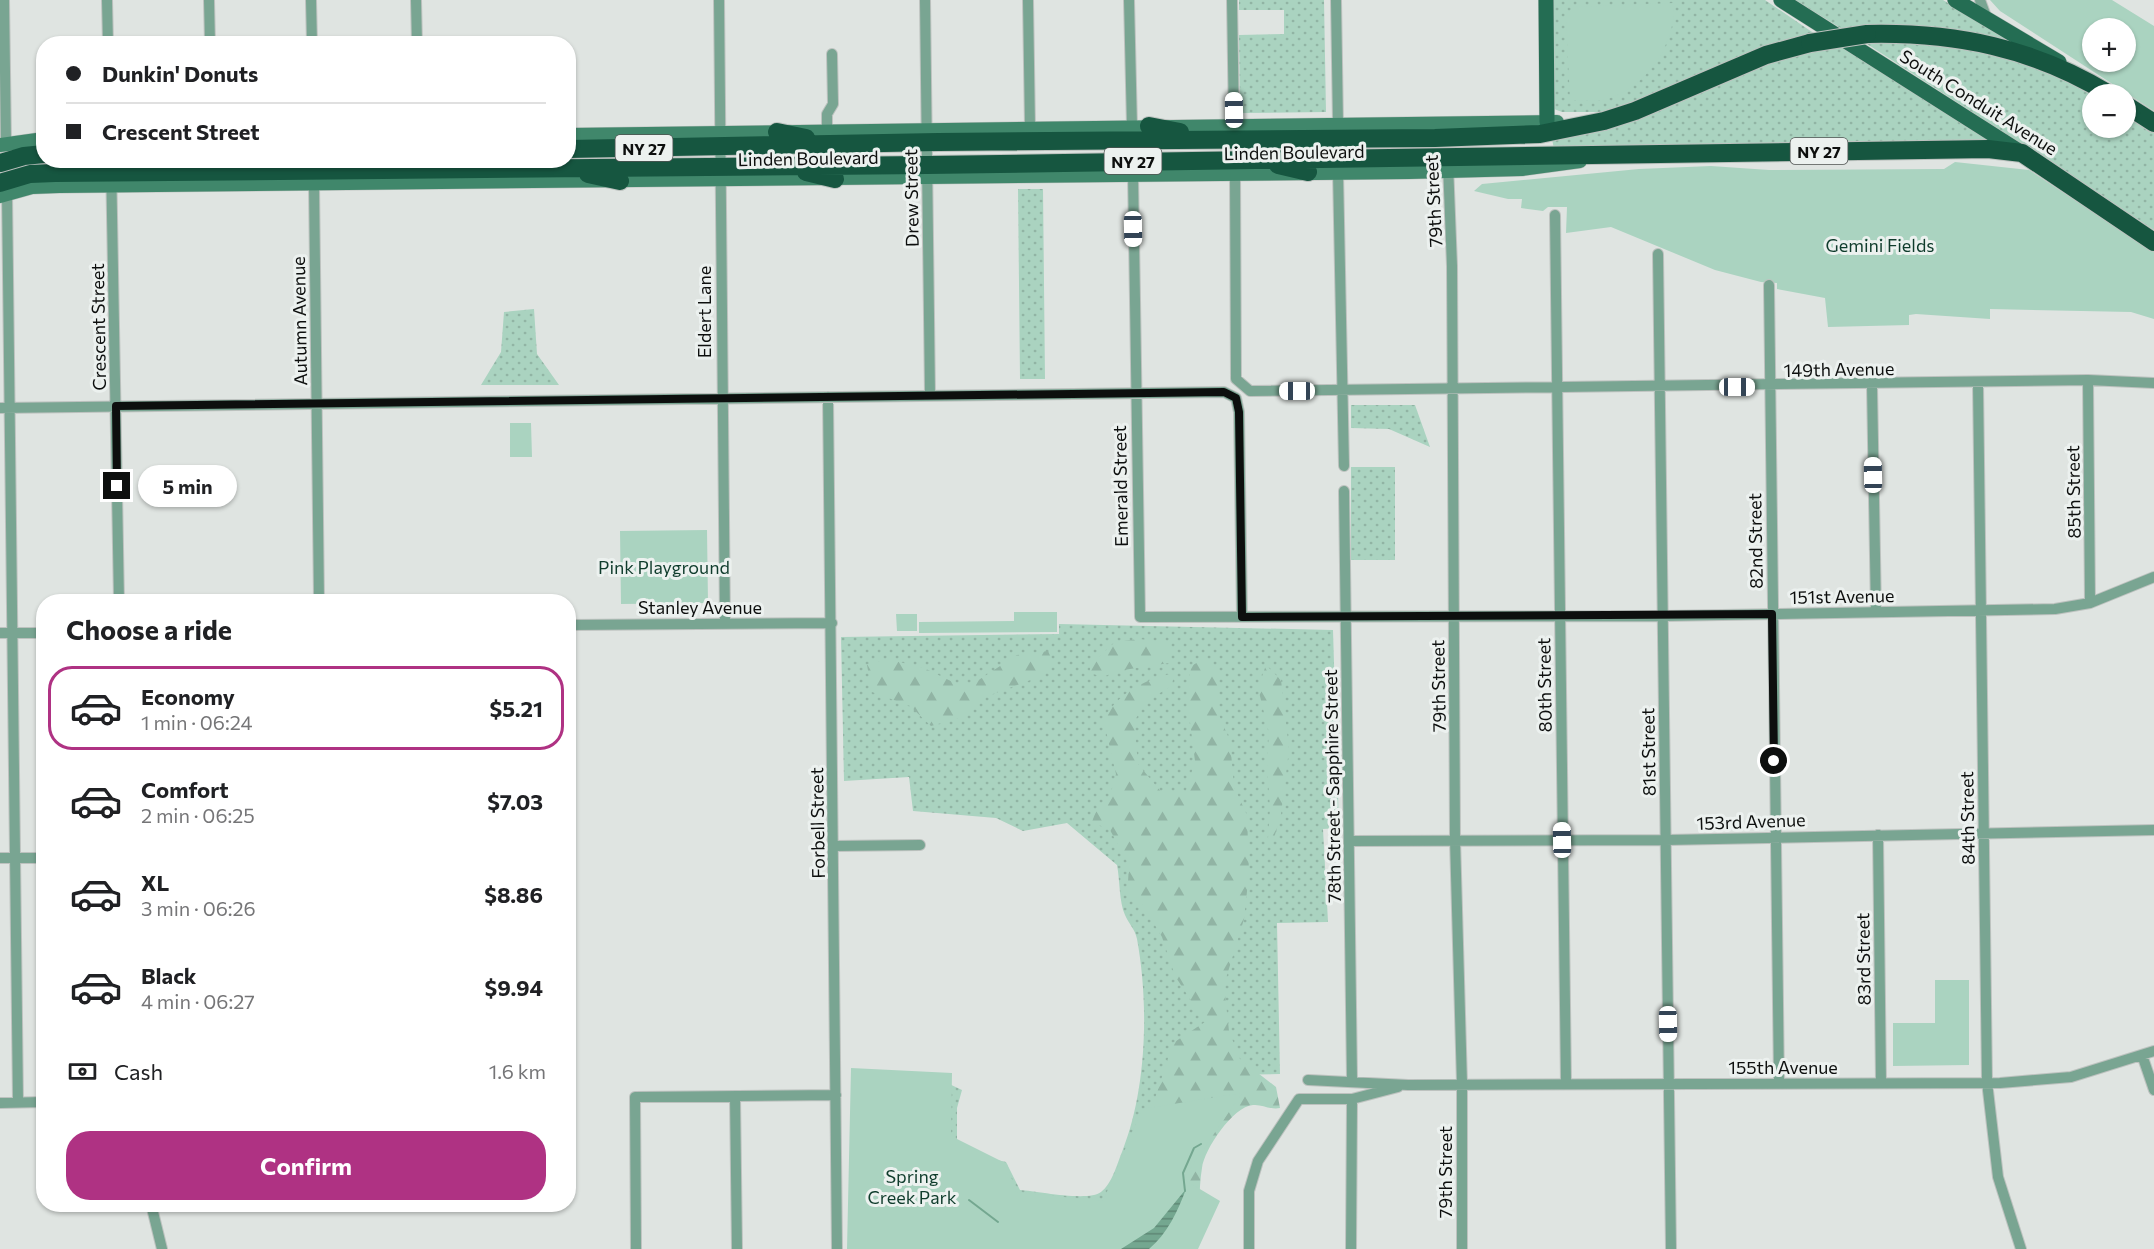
<!DOCTYPE html>
<meta charset="utf-8">
<style>
:root{--surface:#fff;--page:#f2f2f2;--text:#202124;--muted:#757577;--line:#e0e0e0;--accent:#af3283}
body{margin:0;font-family:Commissioner,sans-serif;background:var(--page);color:var(--text);height:100vh;display:flex;flex-direction:column;font-size:22px;white-space:nowrap}
*{box-sizing:border-box;margin:0}
p{font-size:20px;color:var(--muted)}
.icon{flex:none;width:33px;height:33px;fill:none;stroke:currentColor;stroke-width:2;stroke-linecap:round;stroke-linejoin:round}
.map{position:relative;flex:1;overflow:hidden}
.drawer{position:absolute;left:36px;top:594px;width:540px;height:618px;display:flex;flex-direction:column;background:var(--surface);border-radius:24px;box-shadow:0 2px 4px #0004}
.drawer>*{flex:none}
.guide{position:absolute;left:36px;top:36px;width:540px;height:132px;border-radius:24px;box-shadow:0 2px 4px #0004;display:grid;align-content:center;height:132px;padding:0 30px;background:var(--surface)}
.tools{position:absolute;left:2082px;top:18px;display:grid;gap:12px}
.tools a{display:grid;place-items:center;width:54px;height:54px;border-radius:50%;background:var(--surface);box-shadow:0 2px 4px #0004;font-size:30px}
.end{position:absolute;width:27px;height:27px;margin:-14px;border:8px solid #0d0f0e;background:#fff;box-shadow:0 0 0 3px #fff}
.from{border-radius:50%}
.bubble{position:absolute;height:42px;border-radius:21px;background:var(--surface);box-shadow:0 2px 4px #0004;font-size:20px;font-weight:700;line-height:42px;text-align:center}
.car{position:absolute;width:18px;height:36px;margin:-18px -9px;border-radius:8px;box-shadow:0 0 4px 2px #0007;background:linear-gradient(#fff 24%,#345 0 40%,#fff 0 76%,#345 0 86%,#fff 0)}
.guide b{display:flex;align-items:center;gap:21px;height:57px;font-size:22px}
.guide b+b{border-top:2px solid var(--line)}
.guide i{width:15px;height:15px;background:var(--text)}
ul{padding:0;list-style:none}
li{display:flex;align-items:center;gap:18px;height:84px;margin:0 12px 9px;padding:0 18px;border:3px solid transparent;border-radius:24px}
li div{flex:1}
li b{display:block;font-size:22px}
li em{font-style:normal;font-weight:700}
li.active{border-color:var(--accent)}
li>.icon{width:54px;height:54px;stroke-width:1.5}
h2{padding:0 30px;font-size:27px;line-height:72px}
.pay{display:flex;align-items:center;gap:15px;height:66px;padding:0 30px;font-size:22px}
.pay p{margin-inline-start:auto}
.button{display:flex;gap:12px;margin-top:auto;padding:12px 30px}
.button a{flex:1;height:69px;border-radius:24px;background:var(--accent);color:#fff;font-size:24px;font-weight:700;line-height:69px;text-align:center}
.map>svg:first-child{display:block}
</style>
<div class="map">
<svg width="2154" height="1249" viewBox="0 0 2154 1249">
<defs>
<pattern id="grass-dots" width="8" height="8" patternUnits="userSpaceOnUse" patternTransform="scale(1.5)"><rect width="8" height="8" fill="#aad3c0"/><path d="M2 2h.1M6 6h.1" fill="none" stroke="#91b4a4" stroke-width="1.8" stroke-linecap="round"/></pattern>
<pattern id="forest-firs" width="22" height="20" patternUnits="userSpaceOnUse" patternTransform="scale(1.5)"><rect width="22" height="20" fill="#aad3c0"/><path d="M5 1l3.5 6h-7zM16 11l3.5 6h-7z" fill="#91b4a4"/></pattern>
<pattern id="water-rules" width="6" height="5" patternUnits="userSpaceOnUse" patternTransform="scale(1.5)"><rect width="6" height="5" fill="#74a790"/><path d="M0 2.5h6" fill="none" stroke="#5e8674"/></pattern>
</defs>
<rect width="100%" height="100%" fill="#dfe4e1"/>
<path fill="url(#grass-dots)" d="M1239 0H1324L1326 112 1240 113 1239 35 1284 34V10H1239Z
M1553 0H1765L1815 34 1685 84 1602 112H1562L1554 109Z
M1795 0H1943L2013 42 1842 29Z
M1914 39C1973 46 2044 57 2092 94V128H2126V115L2154 133V230L1867 44Z
M1840 45 1990 141 1554 149 1552 139 1771 61Z
M1018 189H1043L1045 379H1020Z
M534 309 537 354 559 385H481L501 352 504 312Z
M1351 405H1415L1430 447 1389 429 1351 428Z
M1351 467H1395V560H1351Z
M1059 624 1333 630 1339 828 1323 829 1328 922 1277 923 1280 1074 1163 1076 1121 1213 959 1228 945 1082 962 1090 957 1108V1145L968 1153 1006 1162 1020 1190C1037 1191 1088 1202 1101 1192 1112 1184 1117 1164 1122 1152 1147 1090 1149 1004 1137 939 1135 929 1129 924 1125 915 1119 902 1120 880 1117 865L1067 823 1023 831 996 818 913 811 909 777 844 781 841 637 1059 634Z"/>
<path fill="url(#forest-firs)" d="M1139 639 1158 641 1173 649 1169 663 1117 671 1103 677 1090 673V665L1115 642Z
M1048 651 1052 660 1041 676 985 697 966 716 931 726 910 706 872 692 867 665 887 659 924 668 959 685 974 683 1017 655Z
M1204 659 1218 673 1219 715 1230 741 1234 787 1247 815 1249 873 1244 919 1224 985 1229 1031 1240 1059 1276 1087 1280 1108C1270 1110 1262 1104 1253 1105 1233 1106 1204 1150 1202 1168 1200 1179 1200 1190 1199 1201L1134 1163 1173 1043 1205 1022 1175 976 1162 937 1143 905 1127 899 1129 865 1110 830 1092 822 1097 808 1108 803 1116 774 1103 718C1123 691 1141 681 1174 673L1172 686 1146 701 1134 722 1138 764 1162 793 1186 791 1195 761 1187 699 1191 666Z
M1266 665 1281 680 1289 750 1281 814 1272 845 1268 838 1270 808 1267 764 1269 733 1258 688Z"/>
<path fill="#aad3c0" fill-rule="evenodd" d="M1990 0H2112L2154 26V111L2000 11ZM2092 28H2126V62H2092Z
M1674 3C1676 44 1647 87 1607 99 1596 102 1581 100 1570 100L1566 16 1573 7Z
M1955 162 2029 170 2154 252V319L2131 312 1990 309V319L1916 314 1909 315V325L1828 327 1825 298 1777 289V283L1761 282 1715 270 1611 227 1566 233 1567 207H1548L1543 211 1521 208 1522 199H1508L1474 191 1482 184 1639 169 1711 166 1769 170 1944 169Z
M510 423H531L532 457H510Z
M707 530 708 603 621 604 620 531Z
M1014 612H1057V632L919 633V622L1014 621Z
M896 614H917V631H897Z
M1935 980H1969V1065L1893 1066V1023H1935Z
M851 1068 952 1073 951 1136 1007 1164 1016 1192 1103 1201 1142 1109 1242 1093 1183 1179 1220 1201 1198 1249H847Z"/>
<path fill="url(#water-rules)" d="M1186 1189C1178 1211 1167 1234 1149 1249H1121L1154 1228Z"/>
<g fill="none" stroke-linecap="round" stroke-linejoin="round">
<path stroke="#74a790" stroke-width="2" d="M1185 1191 1183 1173 1194 1148 1201 1144
M969 1200 998 1222"/>
<defs>
<path id="street" d="M4 0 6 143
M107 0 108 44
M209 0 210 44
M311 0 312 44
M416 0 417 44
M719 0 725 623
M925 0 930 396
M1028 0 1030 128
M1129 0 1132 127
M1232 0 1234 125
M1336 0 1338 124
M1980 0 1987 19
M827 131V114L833 104 832 54
M111 160 119 602
M1448 164 1452 266 1455 839 1462 1084V1249
M1338 172 1344 466
M1235 173 1236 379 1250 391 2088 380 2154 383
M1133 174 1140 617 1663 616 2055 609 2090 603 2154 577
M314 184 319 602
M7 193 18 1102
M1555 215 1566 1084
M1658 254 1671 1249
M1769 285 1779 1083
M2088 380 2090 603
M1978 383 1987 1082 1998 1177 2021 1249
M1872 385 1876 612
M828 397 837 1249
M0 408 1224 392 1236 398 1239 412 1242 617
M1344 491 1352 1080
M568 625 832 623
M0 633H44
M1878 835 1881 1083
M1349 841 1666 840 2154 830
M834 846 920 845
M0 858H44
M2142 1055 2154 1090
M1308 1080 1408 1085 2000 1083 2071 1077 2154 1051
M735 1096 737 1249
M0 1103 44 1102
M151 1204 162 1249
M636 1249 635 1097 836 1095
M1249 1249V1191L1258 1161 1299 1099H1352L1398 1087
M1351 1249 1352 1099"/>
<path id="secondary" d="M568 135 1557 122
M0 145 44 139
M0 196 32 187 59 186 1409 172 1522 169 1580 161"/>
<path id="primary" d="M1546 0 1547 122
M1781 0 2022 153
M1955 0 2059 62"/>
<path id="highway" d="M1867 34C1955 32 2034 48 2109 94
M2126 105 2154 123
M1149 126 1180 132
M777 132 806 138
M568 149 938 142 1435 138 1540 134 1604 121 1635 111 1766 55 1810 43
M0 163 24 156 44 154
M1278 165 1308 172
M806 172 835 179
M588 174 620 181
M0 183 30 174 55 173 927 165 1988 149 2022 153 2154 242"/>
</defs>
<use href="#street" stroke="#bdc2bf" stroke-width="12"/>
<use href="#secondary" stroke="#bdc2bf" stroke-width="15"/>
<use href="#primary" stroke="#bdc2bf" stroke-width="16"/>
<use href="#highway" stroke="#bdc2bf" stroke-width="20"/>
<use href="#street" stroke="#79a592" stroke-width="10"/>
<use href="#secondary" stroke="#40876b" stroke-width="14"/>
<use href="#primary" stroke="#246d53" stroke-width="15"/>
<use href="#highway" stroke="#165640" stroke-width="18"/>
<defs>
<path id="highway-bridge" d="M1810 43 1867 34"/>
</defs>
<use href="#highway-bridge" stroke="#bdc2bf" stroke-width="20" stroke-linecap="butt"/>
<use href="#highway-bridge" stroke="#165640" stroke-width="18"/>
</g>
<g fill="none" stroke-linecap="round" stroke-linejoin="round">
<path stroke="#0d0f0e" stroke-width="8" d="M117 486 116 406 1224 392 1236 398 1239 412 1242 617 1772 614 1774 761"/>
</g>
<g text-anchor="middle" dominant-baseline="central" stroke-width="6" stroke-linejoin="round" paint-order="stroke">
<g fill="#ecf1ef" stroke="#505352" stroke-width="1.5">
<rect x="615.5" y="135" width="57" height="26" rx="4.5"/>
<rect x="1790.5" y="138" width="57" height="26" rx="4.5"/>
<rect x="1104.5" y="148" width="57" height="26" rx="4.5"/>
</g>
<g font-size="16" font-weight="bold" fill="#0d0f0e">
<text x="644" y="148">NY 27</text>
<text x="1819" y="151">NY 27</text>
<text x="1133" y="161">NY 27</text>
</g>
<g font-size="18" fill="#0d0f0e" stroke="#ecf1ef">
<text transform="translate(1979 102) rotate(32)">South Conduit Avenue</text>
<text transform="translate(1294 152) rotate(-1)">Linden Boulevard</text>
<text transform="translate(808 158) rotate(-1)">Linden Boulevard</text>
<text transform="translate(911 198) rotate(-91)">Drew Street</text>
<text transform="translate(1433 201) rotate(-93)">79th Street</text>
<text transform="translate(704 312) rotate(-90)">Eldert Lane</text>
<text transform="translate(299 321) rotate(-91)">Autumn Avenue</text>
<text transform="translate(98 327) rotate(-91)">Crescent Street</text>
<text transform="translate(1839 369) rotate(-1)">149th Avenue</text>
<text transform="translate(1120 486) rotate(-91)">Emerald Street</text>
<text transform="translate(2073 492) rotate(-91)">85th Street</text>
<text transform="translate(1755 541) rotate(-91)">82nd Street</text>
<text transform="translate(1842 596) rotate(-1)">151st Avenue</text>
<text x="700" y="607">Stanley Avenue</text>
<text transform="translate(1544 685) rotate(-91)">80th Street</text>
<text transform="translate(1438 686) rotate(-91)">79th Street</text>
<text transform="translate(1648 752) rotate(-91)">81st Street</text>
<text transform="translate(1332 786) rotate(-91)">78th Street - Sapphire Street</text>
<text transform="translate(1967 818) rotate(-91)">84th Street</text>
<text transform="translate(1751 821) rotate(-2)">153rd Avenue</text>
<text transform="translate(817 823) rotate(-91)">Forbell Street</text>
<text transform="translate(1863 959) rotate(-91)">83rd Street</text>
<text x="1783" y="1067">155th Avenue</text>
<text transform="translate(1445 1172) rotate(-90)">79th Street</text>
</g>
<g font-size="18" fill="#0f3c2c" stroke="#ecf1ef">
<text x="1880" y="245">Gemini Fields</text>
<text x="664" y="567">Pink Playground</text>
<text x="912" y="1176">Spring<tspan x="912" dy="21">Creek Park</tspan></text>
</g>
</g>
</svg>
<div class="tools">
<a>+</a>
<a>−</a>
</div>
<i class="end from" style="left:1774px;top:761px"></i>
<i class="end" style="left:117px;top:486px"></i>
<div class="bubble" style="left:138px;top:465px;width:99px">5 min</div>
<i class="car" style="left:1234px;top:110px;rotate:359deg"></i>
<i class="car" style="left:1133px;top:229px;rotate:179deg"></i>
<i class="car" style="left:1737px;top:387px;rotate:90deg"></i>
<i class="car" style="left:1297px;top:391px;rotate:270deg"></i>
<i class="car" style="left:1873px;top:475px;rotate:359deg"></i>
<i class="car" style="left:1562px;top:840px;rotate:359deg"></i>
<i class="car" style="left:1668px;top:1024px;rotate:179deg"></i>
<div class="guide">
<b><i class="from"></i>Dunkin' Donuts</b>
<b><i></i>Crescent Street</b>
</div>
<section class="drawer">
<h2>Choose a ride</h2>
<ul>
<li class="active"><svg class="icon" aria-label="car" viewBox="0 0 24 24"><path d="M5 17H2v-5l4-1 3-4h7l3 4 3 1v5h-3M9 17h6M6 11h13"/><circle cx="7" cy="17" r="2"/><circle cx="17" cy="17" r="2"/></svg><div><b>Economy</b><p>1 min · 06:24</p></div><em>$5.21</em></li>
<li><svg class="icon" aria-label="car" viewBox="0 0 24 24"><path d="M5 17H2v-5l4-1 3-4h7l3 4 3 1v5h-3M9 17h6M6 11h13"/><circle cx="7" cy="17" r="2"/><circle cx="17" cy="17" r="2"/></svg><div><b>Comfort</b><p>2 min · 06:25</p></div><em>$7.03</em></li>
<li><svg class="icon" aria-label="car" viewBox="0 0 24 24"><path d="M5 17H2v-5l4-1 3-4h7l3 4 3 1v5h-3M9 17h6M6 11h13"/><circle cx="7" cy="17" r="2"/><circle cx="17" cy="17" r="2"/></svg><div><b>XL</b><p>3 min · 06:26</p></div><em>$8.86</em></li>
<li><svg class="icon" aria-label="car" viewBox="0 0 24 24"><path d="M5 17H2v-5l4-1 3-4h7l3 4 3 1v5h-3M9 17h6M6 11h13"/><circle cx="7" cy="17" r="2"/><circle cx="17" cy="17" r="2"/></svg><div><b>Black</b><p>4 min · 06:27</p></div><em>$9.94</em></li>
</ul>
<div class="pay"><svg class="icon" aria-label="cash" viewBox="0 0 24 24"><path d="M3 7h18v10H3z"/><circle cx="12" cy="12" r="2"/></svg>Cash<p>1.6 km</p></div>
<div class="button"><a>Confirm</a></div>
</section>
</div>
